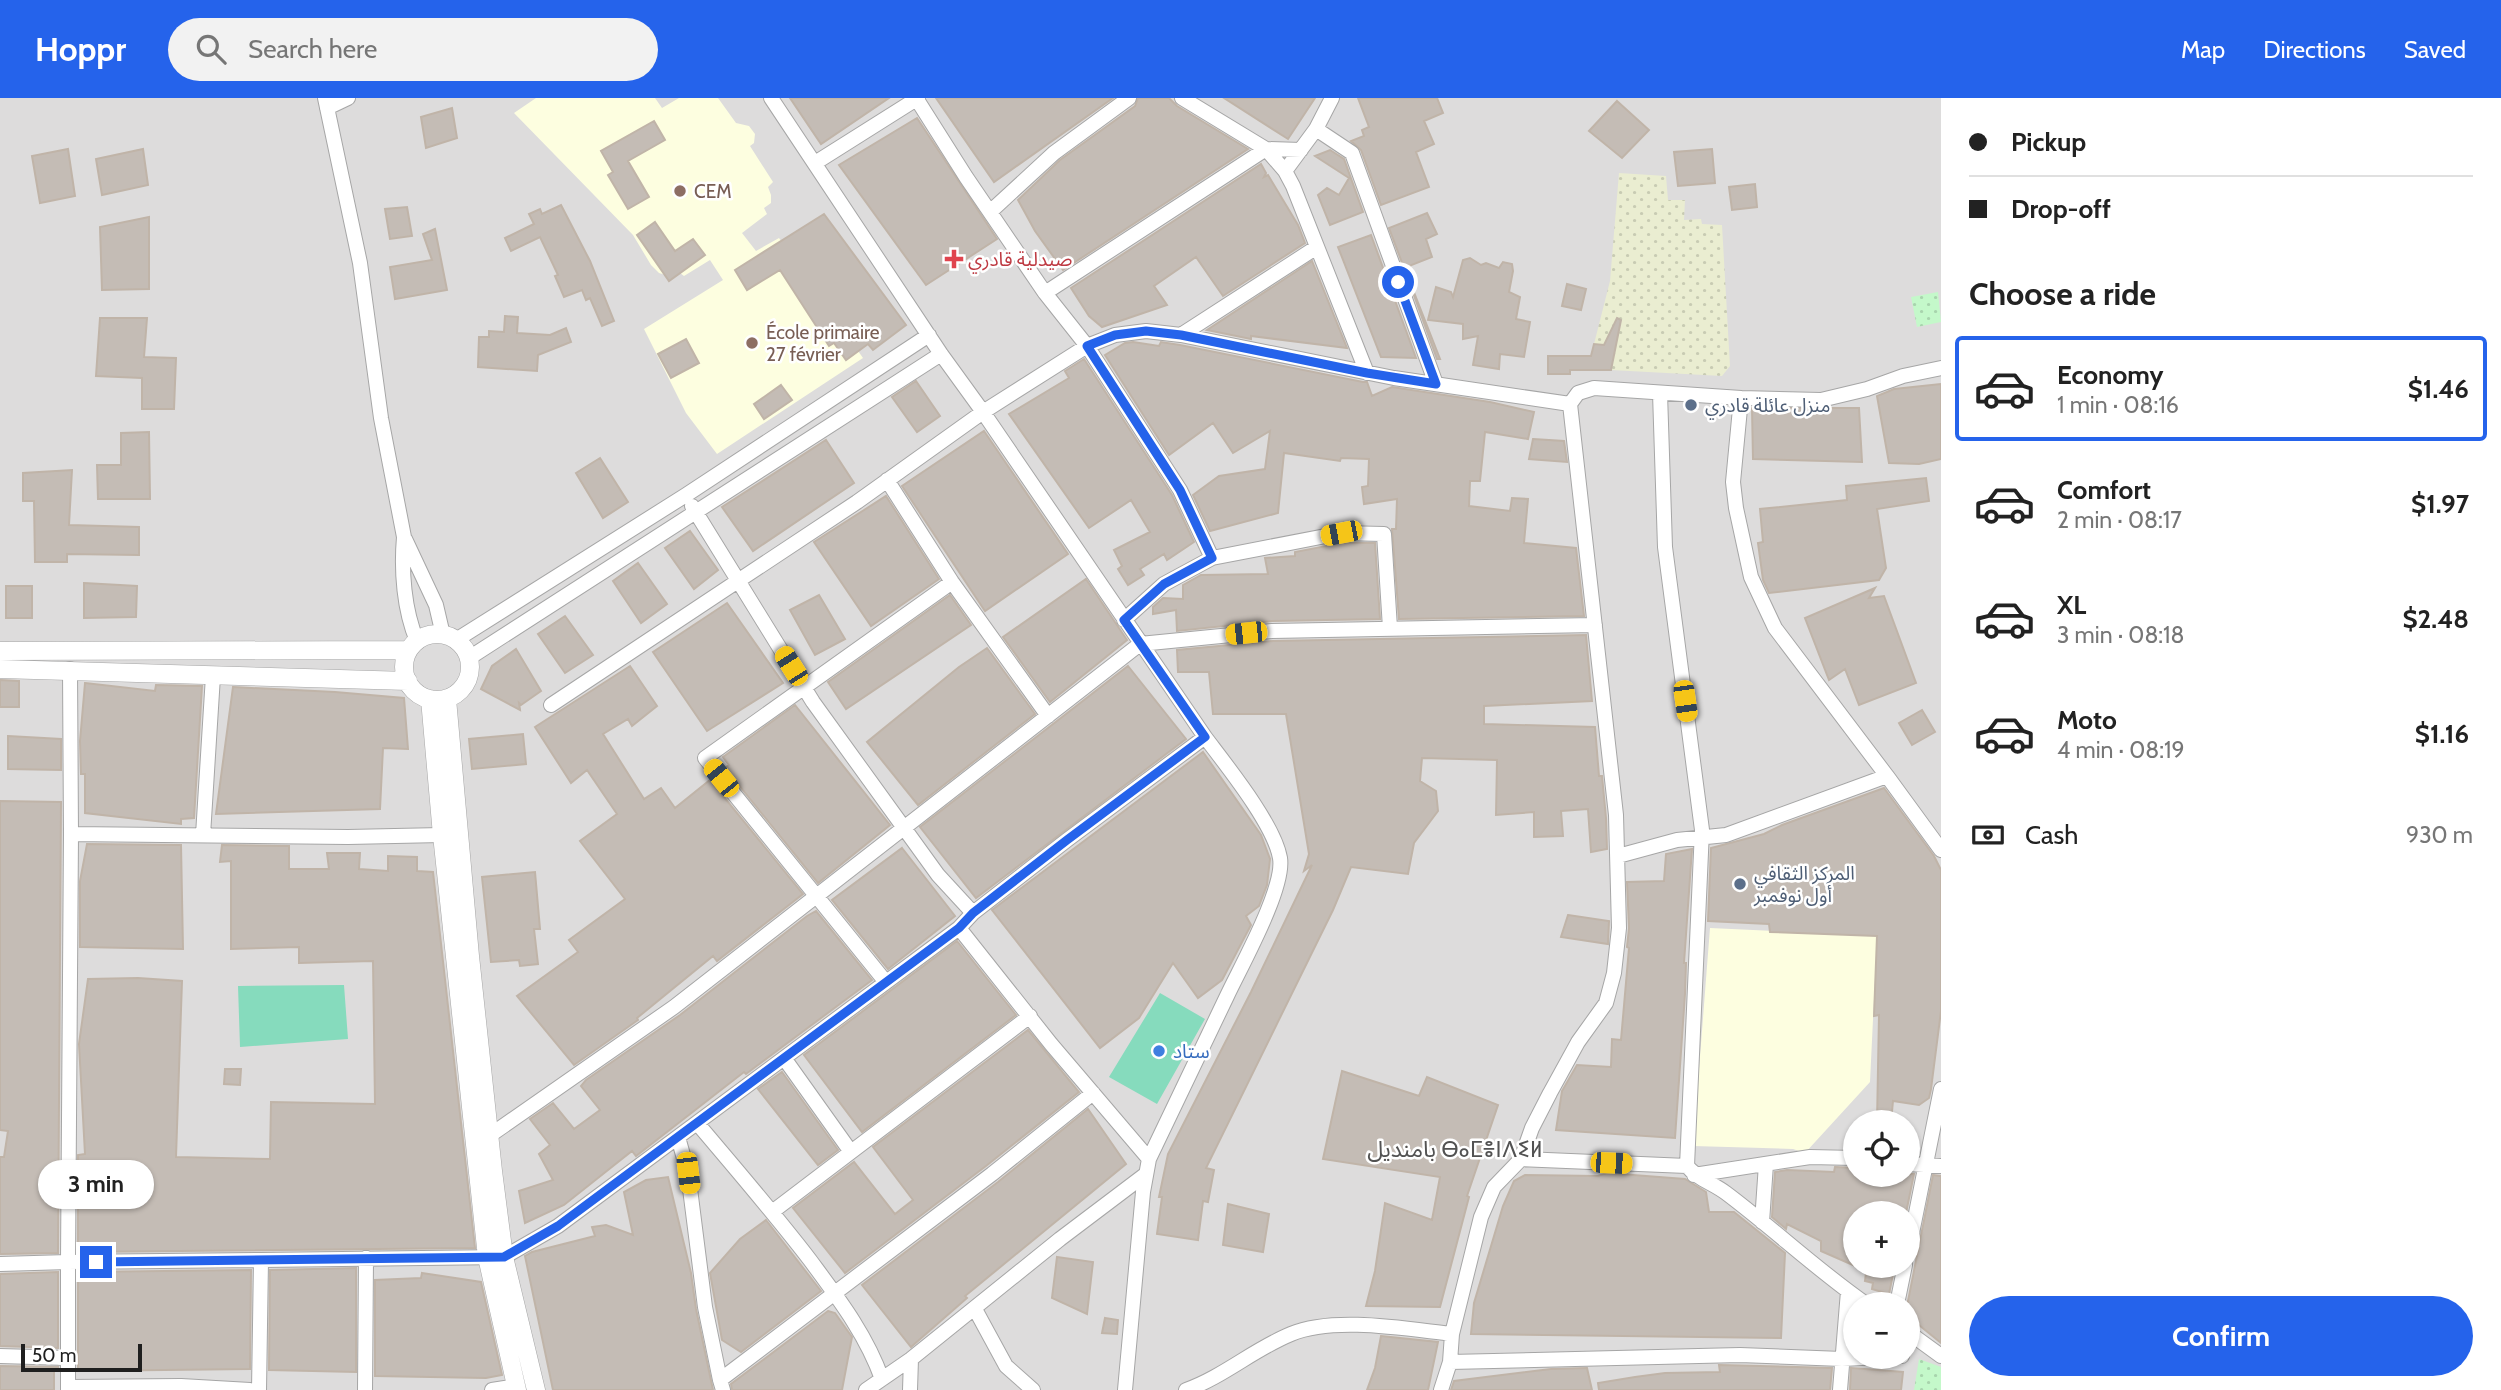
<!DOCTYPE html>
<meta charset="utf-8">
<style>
:root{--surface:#fff;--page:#f2f2f2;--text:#222;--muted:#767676;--line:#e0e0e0;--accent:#2563eb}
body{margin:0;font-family:Cabin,"Noto Sans Arabic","Noto Sans Tifinagh",sans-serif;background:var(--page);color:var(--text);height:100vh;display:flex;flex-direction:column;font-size:26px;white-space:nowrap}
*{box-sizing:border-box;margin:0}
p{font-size:23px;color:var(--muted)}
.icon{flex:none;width:38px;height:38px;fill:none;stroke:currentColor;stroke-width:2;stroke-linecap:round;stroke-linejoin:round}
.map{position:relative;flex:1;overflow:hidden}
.details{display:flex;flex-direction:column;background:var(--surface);width:560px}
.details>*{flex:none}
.banner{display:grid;align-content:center;height:154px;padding:0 28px;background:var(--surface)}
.buttons{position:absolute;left:1843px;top:1012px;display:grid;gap:14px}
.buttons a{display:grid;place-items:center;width:77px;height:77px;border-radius:50%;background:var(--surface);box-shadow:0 2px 5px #0004;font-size:35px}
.scale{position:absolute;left:21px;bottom:18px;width:121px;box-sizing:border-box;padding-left:7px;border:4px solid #1f1f1f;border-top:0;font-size:19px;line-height:24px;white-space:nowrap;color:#1f1f1f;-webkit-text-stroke:5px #fff;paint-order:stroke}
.end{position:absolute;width:32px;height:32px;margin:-16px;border:9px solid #2563eb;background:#fff;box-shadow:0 0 0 4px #fff}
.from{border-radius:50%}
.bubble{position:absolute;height:49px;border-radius:24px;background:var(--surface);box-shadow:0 2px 5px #0004;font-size:23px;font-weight:700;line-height:49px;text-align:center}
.car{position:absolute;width:21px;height:42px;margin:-21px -10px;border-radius:9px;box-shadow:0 0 5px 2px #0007;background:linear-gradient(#f5c518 24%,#345 0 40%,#f5c518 0 76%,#345 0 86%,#f5c518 0)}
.banner b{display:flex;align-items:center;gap:24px;height:66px;font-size:26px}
.banner b+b{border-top:2px solid var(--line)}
.banner i{width:18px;height:18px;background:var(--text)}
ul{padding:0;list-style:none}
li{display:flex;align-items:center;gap:21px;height:105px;margin:0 14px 10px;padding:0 14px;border:4px solid transparent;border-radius:7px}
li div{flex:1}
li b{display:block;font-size:26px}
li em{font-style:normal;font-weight:700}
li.current{border-color:var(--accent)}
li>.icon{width:63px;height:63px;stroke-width:1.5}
h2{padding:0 28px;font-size:32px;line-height:84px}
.pay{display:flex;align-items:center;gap:18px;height:77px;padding:0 28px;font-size:26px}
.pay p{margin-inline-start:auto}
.button{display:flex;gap:14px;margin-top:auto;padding:14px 28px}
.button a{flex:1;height:80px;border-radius:42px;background:var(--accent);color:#fff;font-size:28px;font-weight:700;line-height:80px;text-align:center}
header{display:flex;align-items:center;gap:42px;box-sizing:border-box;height:98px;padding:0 35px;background:var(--accent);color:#fff}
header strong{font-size:33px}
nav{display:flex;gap:38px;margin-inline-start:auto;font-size:24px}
.search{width:490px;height:63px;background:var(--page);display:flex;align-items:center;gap:18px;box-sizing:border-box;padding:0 24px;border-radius:38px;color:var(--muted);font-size:26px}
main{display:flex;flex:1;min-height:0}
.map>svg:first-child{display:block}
</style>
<header>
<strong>Hoppr</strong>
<div class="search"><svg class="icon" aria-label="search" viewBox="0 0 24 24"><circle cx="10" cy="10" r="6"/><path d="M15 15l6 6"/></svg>Search here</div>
<nav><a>Map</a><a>Directions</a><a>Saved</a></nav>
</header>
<main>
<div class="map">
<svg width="1941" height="1292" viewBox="0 0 1941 1292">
<defs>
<pattern id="farmland-dots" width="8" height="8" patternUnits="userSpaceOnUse" patternTransform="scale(1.75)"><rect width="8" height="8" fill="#eaedd1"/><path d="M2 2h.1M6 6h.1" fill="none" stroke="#c8cbb3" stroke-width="1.8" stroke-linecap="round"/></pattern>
<pattern id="park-dots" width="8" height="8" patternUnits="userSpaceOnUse" patternTransform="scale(1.75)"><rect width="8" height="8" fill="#c4f8ca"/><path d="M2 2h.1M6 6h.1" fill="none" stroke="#a8d4ad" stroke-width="1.8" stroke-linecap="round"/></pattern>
</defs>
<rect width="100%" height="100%" fill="#efece5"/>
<path fill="#dddcdc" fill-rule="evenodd" d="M0 0H1941V1292H0ZM1855 1024H1908V1076H1855ZM1855 1115H1908V1167H1855ZM1855 1206H1908V1258H1855Z"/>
<path fill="#fdfee0" d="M536 0H655L662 10 679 0H718L736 25 749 28 755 36 754 45 750 48 773 84 768 89 771 97V105L764 110 767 116 742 135 756 153 779 140 863 260 717 356 686 315 644 231 723 182 710 162 684 178 680 175 672 179 659 175 651 167 633 137 514 15Z
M1710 830 1877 838 1870 984 1805 1055 1793 1051 1693 1048Z"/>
<path fill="url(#farmland-dots)" d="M1619 75 1666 78 1668 102H1685L1684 122 1701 121 1702 126 1722 127 1730 268 1722 278 1611 272 1617 242 1608 240 1604 247 1594 246 1610 183Z"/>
<path fill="url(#park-dots)" d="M1938 194 1941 224 1917 229 1911 199Z
M1919 1261 1941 1269V1292H1914Z"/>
<path fill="#86dbbd" d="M344 887 348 941 240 949 238 888Z
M1160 895 1205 921 1157 1006 1109 979Z"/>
<path fill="#c4bcb5" stroke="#c0b4a8" stroke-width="2" d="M790 0H889L821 46Z
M936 0H1113L994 84Z
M1138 0H1169L1177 8 1248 51 1063 172 1035 133 1018 102 1060 62 1135 8Z
M1224 0H1315L1288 41Z
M1358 0H1437L1443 15 1424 23 1434 46 1416 54 1429 89 1381 107 1361 52 1351 43 1364 38 1362 32 1369 29Z
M1617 3 1649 32 1622 60 1589 33Z
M452 10 457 40 426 50 421 19Z
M917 20 997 141 926 187 839 67Z
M654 23 665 42 628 63 649 99 628 111 608 77 613 74 601 53Z
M68 51 75 98 40 105 32 58Z
M143 51 148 87 102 97 96 61Z
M1712 51 1715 85 1678 88 1674 54Z
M1330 52 1344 61 1363 114 1330 127 1318 97 1327 90 1339 97 1349 80 1315 58Z
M1261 66 1266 75 1264 79 1268 77 1298 127 1305 145 1223 198 1196 159 1154 188 1167 207 1102 229 1089 218 1071 190Z
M1755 86 1757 109 1732 112 1729 89Z
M561 107 590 163 614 223 602 228 590 200 586 202 582 192 564 199 555 178 558 177 540 139 511 153 505 140 534 126 529 116 540 111 542 116Z
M407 109 412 138 390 141 385 111Z
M1427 115 1437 136 1426 141 1432 159 1404 170 1389 130Z
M824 116 906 227 873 252 868 246 846 262 834 245 829 248 780 172 747 192 735 172Z
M149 119V191L102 192 100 129Z
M655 124 675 153 693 141 705 157 669 183 637 137Z
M435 131 447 192 395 201 390 169 432 162 423 136Z
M1371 137 1416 260 1381 259 1338 149Z
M1470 160 1481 167 1486 165 1499 170 1503 164 1512 166 1513 173 1509 194 1520 199 1516 221 1530 224 1524 259 1500 256 1499 271 1473 267 1478 238 1463 241V226L1428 222 1436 189 1451 194 1453 199 1463 162Z
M1312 163 1347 250 1251 238V241L1207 232Z
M1407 178 1408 179 1440 261H1437Z
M1567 186 1586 191 1581 212 1562 208Z
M505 218 518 219 517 235 550 237 566 230 571 244 538 257 537 273 478 269 479 239H489V233L504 234Z
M100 220H147L144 259 176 260 174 311H142V280L96 278Z
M1617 220 1621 222 1611 272H1570V276H1548V258H1591L1594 246 1604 247Z
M686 241 699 265 671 280 658 256Z
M1133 244 1159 248 1161 244 1180 247 1363 284H1367L1372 298 1392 289 1490 304 1534 314 1528 341 1485 334 1480 383H1470L1469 408 1510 413 1512 400 1528 401 1524 445 1576 450 1584 518 1399 521 1392 431H1396L1397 401 1364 406 1362 389 1368 388 1369 361 1341 360 1340 363 1284 355 1278 415 1210 433 1193 397 1219 378 1265 371 1270 333 1233 355 1213 325 1169 357 1105 257 1125 245Z
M1084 261 1172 397 1194 444 1167 462 1164 456 1140 471 1144 477 1128 487 1118 471 1122 468 1114 452 1150 434 1131 402 1089 430 1009 316 1069 280 1065 273Z
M916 283 940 318 917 334 892 299Z
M1941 286V361L1919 366 1889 365 1877 298 1894 291Z
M781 287 792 302 764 321 754 306Z
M1752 310H1859L1862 364 1753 361Z
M984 333 1068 456 985 513 902 388Z
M149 334 150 401H98L97 367H121V335Z
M1533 341 1564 343 1567 364 1529 361Z
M826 342 854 385 753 453 722 409Z
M600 360 628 404 603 420 576 375Z
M72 372 69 427 139 429V457L67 456V464H35L34 403H23V375Z
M1926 380 1929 403 1877 411 1886 470 1879 482 1769 495 1763 482 1758 445 1763 444 1760 411 1847 402 1846 388Z
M886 398 939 481 871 528 814 444Z
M690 433 718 472 694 491 665 450Z
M1342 445H1375L1380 521 1272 523 1177 533 1176 512 1153 516V509L1163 500 1183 501V487L1201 477 1268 476 1265 460 1295 458V454Z
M638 465 667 506 641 525 613 483Z
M1086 481 1127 542 1050 604 1003 539Z
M84 485 137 488 136 519 84 520Z
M6 488H32V520H6Z
M1875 490 1869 500 1884 498 1916 585 1859 607 1845 571 1829 582 1805 520Z
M819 497 845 541 815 557 790 512Z
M950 497 971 527 846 611 828 584Z
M727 505 783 585 707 633 653 554Z
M565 518 593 557 565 575 538 536Z
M1586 537 1592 603 1484 608V626L1595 629 1599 678H1602L1606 720 1607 751 1591 754 1588 711 1561 713 1563 738 1534 739V714L1496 717 1497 662 1422 660 1420 683 1436 693 1438 713 1414 745 1408 776 1351 769 1333 812 1206 1070 1214 1072 1208 1104 1203 1103 1198 1142 1157 1136 1162 1099H1159L1168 1056 1251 894 1312 767 1304 773 1309 756 1286 616H1213L1209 574H1178L1177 552 1273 543Z
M987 550 1035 616 918 707 867 644 959 569Z
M516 551 541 593 521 607 519 605 520 612 481 591 492 568Z
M630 568 657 608 632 628 628 621 603 636 644 701 661 690 675 710 710 682 803 796 717 863 713 858 637 920 638 922 574 967 517 898 578 854 569 842 625 801 580 743 617 716 587 672 571 685 535 629Z
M1128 568 1186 641 976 800 920 729Z
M0 582 19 583V609H0Z
M85 585 155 593 156 587 202 588 194 720 181 721V726L85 715V676H81L80 643Z
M233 589 335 594 404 600 408 651 383 650 380 711 216 716Z
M795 607 890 727 818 785 725 670 729 667 723 659Z
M1922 612 1935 634 1912 647 1899 625Z
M523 636 526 666 472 671 469 641Z
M8 638 61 641V672L8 671Z
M1203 654 1261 737 1270 761 1267 787 1259 808 1246 818 1251 827 1222 882 1198 900 1173 865 1139 920 1100 950 992 812Z
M1884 690 1934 758 1941 772V913L1931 991 1929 1000 1919 1007 1893 1003 1891 1024H1877L1879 917 1874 918 1877 838 1770 834 1769 826 1708 823 1711 750 1764 736 1782 727Z
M0 703 61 704 58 1155 0 1156V1059H4L8 1033 0 1032Z
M87 746 181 747 183 851 80 849V783Z
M222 747 289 748V771H329L327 755H360L359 771 388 773V758L417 759V773L433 774 475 1150 78 1154V1057L85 1056 79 946 88 881 138 880 182 883 176 1059 270 1061 271 1004 375 1006 373 863 299 865V849L231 851V763L220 764Z
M902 750 955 818 888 871 832 802Z
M1692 751 1684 865H1686L1685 896 1675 1040 1556 1032 1562 993 1577 967 1611 969 1612 941 1621 942 1629 850 1627 849 1629 830 1627 784 1664 783 1666 756Z
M535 774 540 831H534L538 866 520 868 519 862 491 864 482 779Z
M816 813 872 882 746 976 744 974 636 1058 632 1053 564 1107 525 1125 519 1093 553 1082 539 1056 550 1047 530 1021 553 1005 574 1031 600 1012 581 988 586 982 680 917 807 818Z
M1568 817 1609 823 1608 846 1561 839Z
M957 843 1016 917 862 1034 804 957Z
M1028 932 1079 994 986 1068 845 1175 793 1110 854 1064 895 1116 913 1102 873 1049Z
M225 971H241L240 987 224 986Z
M1342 973 1419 998 1427 979 1498 1007 1467 1098 1469 1099 1440 1209 1366 1208 1375 1173 1385 1105 1432 1122 1440 1079 1323 1061Z
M782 974 838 1052 818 1067 758 991Z
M1088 1011 1126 1066 965 1198 967 1200 911 1249 862 1187 998 1084Z
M1835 1069 1855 1070V1076H1914L1906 1115H1855V1168L1821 1153V1143L1787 1126 1786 1131 1772 1119 1775 1074 1787 1072 1834 1074Z
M1607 1075 1685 1081 1706 1094 1709 1114H1734L1785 1155 1781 1240 1471 1236 1474 1205 1503 1108 1514 1083 1525 1077 1598 1078Z
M1933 1077 1941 1078V1245L1908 1218V1203Z
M668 1079 691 1175 696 1211 713 1292H553L525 1158 532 1154 595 1138 592 1129 606 1127 633 1137 624 1094 646 1082Z
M1228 1106 1269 1116 1263 1154 1223 1147Z
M766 1122 821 1193 741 1254 722 1242 710 1175 740 1141Z
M1057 1159 1093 1164 1087 1216 1052 1200Z
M1867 1167H1895L1889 1196 1872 1191 1873 1185 1865 1183Z
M356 1170V1274L269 1272 270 1172Z
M251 1172 250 1271 78 1273V1174Z
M58 1174V1250L0 1248V1176Z
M422 1175 481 1184 502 1277 486 1280 375 1278V1182L421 1180Z
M828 1213 835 1215 852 1239 842 1292H732L731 1286Z
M1105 1220 1118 1222 1117 1236 1102 1235Z
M1381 1238 1438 1244 1428 1292H1367L1375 1270Z
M1719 1267 1832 1270 1830 1292H1599L1598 1285 1635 1279 1665 1275 1720 1274Z
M0 1268 58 1269V1273H54V1292H0Z
M1587 1270 1592 1292H1451L1454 1283 1551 1271Z
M1851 1270 1903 1274 1901 1292H1850Z"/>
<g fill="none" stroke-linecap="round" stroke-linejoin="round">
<defs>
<path id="minor" d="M325 0 360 165 381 320 404 439C401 473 404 512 417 543
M771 0 941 256 983 314 1205 639
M916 0 966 79 1045 195 1087 248 1180 392 1212 460
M1182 0 1266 51 1285 73 1293 88 1367 275
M327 10 348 0
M1316 31 1352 55 1436 286
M815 65 918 0
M1285 73 1316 31 1332 0
M990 114 1054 55 1129 0
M1045 195 1266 51 1301 52
M1181 237 1317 149
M1660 295 1665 449 1702 732 1687 1068
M1741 300 1821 302 1867 291 1903 278 1941 270
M1570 306 1578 295 1594 290 1741 300 1733 384 1736 410 1751 479 1775 530 1887 678
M887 382 952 484 1048 618
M692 408 813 604 938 777 973 815
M405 441 436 507 443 537
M1124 522 1164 486 1212 460 1341 435 1384 436 1390 530
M456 542 686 397 929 237
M469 560 941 256
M70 571 71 736
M551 607 857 404 983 314 1087 248 1115 237 1146 233 1181 237 1394 280 1570 306 1616 717 1619 830 1614 875 1606 905 1578 944 1550 995 1532 1030 1521 1061
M203 737 213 578
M1618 758 1677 742 1726 737 1887 678 1941 752
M959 830 973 815 1067 742 1205 639C1226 667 1274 726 1280 760 1285 790 1241 868 1227 898 1201 952 1175 1007 1149 1061
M885 883 705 660 952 484
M784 960 851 1054
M697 1025C735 1070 774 1115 810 1162 838 1200 866 1236 882 1281
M489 1038 674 909 1140 546 1272 533 1595 527
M678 1039 688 1075 705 1209 720 1282
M1908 1066 1941 1068
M1694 1077 1810 1059 1855 1060
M772 1114 1030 918
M1762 1124 1766 1066
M1908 1155 1941 991
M261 1162 504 1159 558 1128 959 830 1051 946 1149 1061 1143 1094 1125 1292
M0 1166 68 1164 71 736 348 739 442 737
M1897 1206 1905 1167
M975 1211 1006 1268 1033 1292
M1908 1234 1941 1258
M0 1258 67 1260
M1450 1264 1740 1257 1842 1261 1902 1258
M68 1289 181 1288 250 1292
M68 1292V1164L261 1162 259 1292
M365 1292 366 1160
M492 1292 516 1288
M723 1292 720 1282 992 1076 1093 995
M866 1292 911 1261 1060 1141 1146 1076
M910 1292 911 1261
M1186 1292C1223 1279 1254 1251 1291 1236 1334 1218 1406 1231 1452 1236
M1441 1292 1450 1264 1452 1236 1481 1119 1494 1089 1521 1061 1687 1068C1697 1081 1713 1085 1726 1095 1774 1131 1817 1172 1866 1206
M1840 1292 1848 1193"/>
<path id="tertiary" d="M404 569a33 33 0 1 1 66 0a33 33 0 1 1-66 0Z
M0 553 408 552
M0 571 408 583
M430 601 442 737 487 1159 517 1292
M447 601 470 858 493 1073 504 1159 536 1292"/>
</defs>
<use href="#minor" stroke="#a6a6a6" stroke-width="16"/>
<use href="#tertiary" stroke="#a6a6a6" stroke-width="19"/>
<use href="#minor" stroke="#fff" stroke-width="14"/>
<use href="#tertiary" stroke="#fff" stroke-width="18"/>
</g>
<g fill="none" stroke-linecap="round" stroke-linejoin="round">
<path stroke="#2563eb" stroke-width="9" d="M96 1164 504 1159 558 1128 959 830 973 815 1067 742 1205 639 1124 522 1164 486 1212 460 1180 392 1087 248 1115 237 1146 233 1181 237 1367 275 1436 286 1398 184"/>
</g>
<g fill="#8d6e63" stroke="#fff" stroke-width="2.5">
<circle cx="680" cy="93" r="7"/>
<circle cx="752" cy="245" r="7"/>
</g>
<path fill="#e0444e" stroke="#fff" stroke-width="2.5" d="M950.5 150.5h7v7h7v7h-7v7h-7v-7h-7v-7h7z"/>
<g fill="#5c6f8a" stroke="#fff" stroke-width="2.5">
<circle cx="1691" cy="307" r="7"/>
<circle cx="1740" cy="786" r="7"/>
</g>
<circle fill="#3f7fe0" stroke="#fff" stroke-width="2.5" cx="1159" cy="953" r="7"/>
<g text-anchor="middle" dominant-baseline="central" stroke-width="5" stroke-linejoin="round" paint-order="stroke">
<g font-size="19" fill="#785e54" stroke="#fff" text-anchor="start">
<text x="694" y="93">CEM</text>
<text x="766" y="234">École primaire<tspan x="766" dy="22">27 février</tspan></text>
</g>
<g font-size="19" fill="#be3a42" stroke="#fff" text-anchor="start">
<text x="968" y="161">صيدلية قادري</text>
</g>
<g font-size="19" fill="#4e5e75" stroke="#fff" text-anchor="start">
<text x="1705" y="307">منزل عائلة قادري</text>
<text x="1754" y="775">المركز الثقافي<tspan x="1754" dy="22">أول نوفمبر</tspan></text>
</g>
<g font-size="19" fill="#366cbe" stroke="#fff" text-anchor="start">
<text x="1173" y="953">ستاد</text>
</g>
<g font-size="23" fill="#525252" stroke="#fff">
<text x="1455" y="1051">بامنديل ⴱⴰⵎⴻⵏⴷⵉⵍ</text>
</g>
</g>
</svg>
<div class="buttons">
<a><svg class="icon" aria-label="locate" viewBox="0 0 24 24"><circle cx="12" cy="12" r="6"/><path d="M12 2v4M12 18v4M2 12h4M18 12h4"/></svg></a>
<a>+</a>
<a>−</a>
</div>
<div class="scale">50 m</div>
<i class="end from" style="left:1398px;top:184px"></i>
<i class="end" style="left:96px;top:1164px"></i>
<div class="bubble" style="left:38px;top:1062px;width:116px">3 min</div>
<i class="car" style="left:1341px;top:435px;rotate:259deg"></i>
<i class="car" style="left:1246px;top:535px;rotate:264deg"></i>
<i class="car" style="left:791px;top:568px;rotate:328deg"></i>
<i class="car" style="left:1685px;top:603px;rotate:172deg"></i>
<i class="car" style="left:721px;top:680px;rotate:321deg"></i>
<i class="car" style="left:1611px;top:1065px;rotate:92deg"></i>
<i class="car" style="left:688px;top:1075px;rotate:173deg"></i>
</div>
<section class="details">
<div class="banner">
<b><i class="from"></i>Pickup</b>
<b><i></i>Drop-off</b>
</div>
<h2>Choose a ride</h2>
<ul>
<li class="current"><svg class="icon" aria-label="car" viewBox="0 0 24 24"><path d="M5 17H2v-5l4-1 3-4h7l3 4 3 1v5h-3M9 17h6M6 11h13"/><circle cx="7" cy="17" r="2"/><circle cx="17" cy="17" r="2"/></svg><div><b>Economy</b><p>1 min · 08:16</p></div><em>$1.46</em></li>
<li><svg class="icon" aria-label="car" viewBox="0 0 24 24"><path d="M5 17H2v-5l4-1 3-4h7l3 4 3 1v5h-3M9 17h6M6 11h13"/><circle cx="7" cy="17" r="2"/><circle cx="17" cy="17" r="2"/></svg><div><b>Comfort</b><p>2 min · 08:17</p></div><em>$1.97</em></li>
<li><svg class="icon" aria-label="car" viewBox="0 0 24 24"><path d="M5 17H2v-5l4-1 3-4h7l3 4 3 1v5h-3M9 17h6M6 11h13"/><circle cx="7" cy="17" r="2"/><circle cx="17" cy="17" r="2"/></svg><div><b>XL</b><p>3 min · 08:18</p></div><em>$2.48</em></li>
<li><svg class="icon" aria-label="car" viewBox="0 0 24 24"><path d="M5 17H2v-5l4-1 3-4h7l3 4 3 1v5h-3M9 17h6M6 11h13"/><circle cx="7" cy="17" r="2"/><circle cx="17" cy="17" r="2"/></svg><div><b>Moto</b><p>4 min · 08:19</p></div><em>$1.16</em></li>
</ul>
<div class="pay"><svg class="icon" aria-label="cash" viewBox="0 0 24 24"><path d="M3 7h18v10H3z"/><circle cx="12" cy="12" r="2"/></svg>Cash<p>930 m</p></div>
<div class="button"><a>Confirm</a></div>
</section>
</main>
